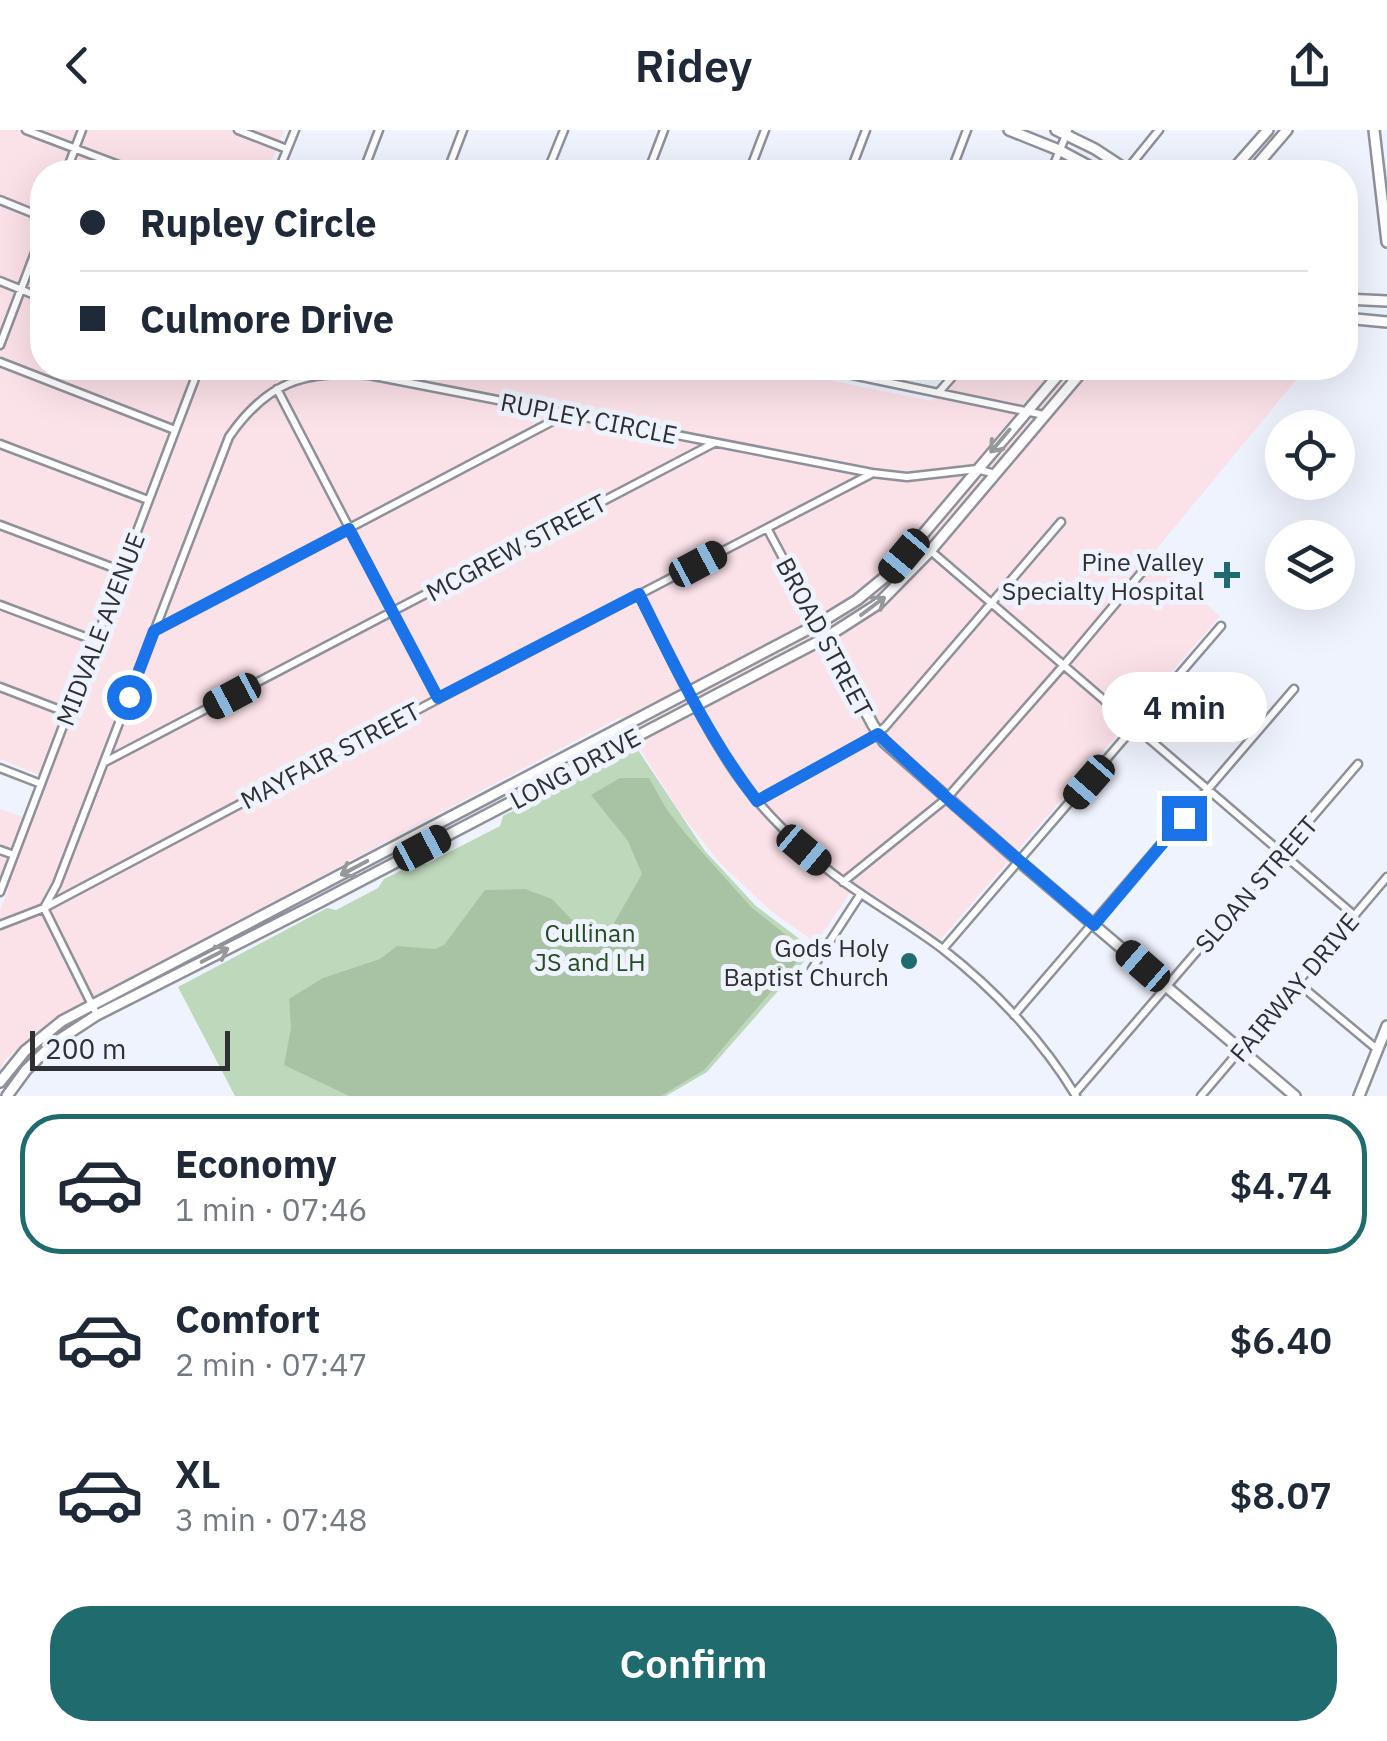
<!DOCTYPE html>
<meta charset="utf-8">
<style>
:root{--surface:#fff;--page:#f6f6f7;--text:#1f2937;--muted:#747a83;--line:#e0e1e3;--accent:#1f6b6e}
body{margin:0;font-family:"IBM Plex Sans",sans-serif;background:var(--page);color:var(--text);height:100vh;display:flex;flex-direction:column;font-size:38px;white-space:nowrap}
*{box-sizing:border-box;margin:0}
p{font-size:32px;color:var(--muted)}
.icon{flex:none;width:55px;height:55px;fill:none;stroke:currentColor;stroke-width:2;stroke-linecap:round;stroke-linejoin:round}
.map{position:relative;height:966px;overflow:hidden}
.panel{display:flex;flex-direction:column;background:var(--surface);flex:1}
.panel>*{flex:none}
.banner{position:absolute;left:30px;top:30px;width:1328px;height:220px;border-radius:40px;box-shadow:0 10px 40px #0002;display:grid;align-content:center;height:220px;padding:0 50px;background:var(--surface)}
.controls{position:absolute;left:1265px;top:280px;display:grid;gap:20px}
.controls a{display:grid;place-items:center;width:90px;height:90px;border-radius:50%;background:var(--surface);box-shadow:0 10px 40px #0002;font-size:50px}
.scale{position:absolute;left:30px;bottom:25px;width:200px;box-sizing:border-box;padding-left:10px;border:5px solid #2f3034;border-top:0;font-size:28px;line-height:35px;white-space:nowrap;color:#2f3034;-webkit-text-stroke:8px #eff3fd;paint-order:stroke}
.end{position:absolute;width:45px;height:45px;margin:-22px;border:12px solid #1a73e8;background:#fff;box-shadow:0 0 0 5px #fff}
.from{border-radius:50%}
.bubble{position:absolute;height:70px;border-radius:35px;background:var(--surface);box-shadow:0 10px 40px #0002;font-size:32px;font-weight:600;line-height:70px;text-align:center}
.car{position:absolute;width:30px;height:60px;margin:-30px -15px;border-radius:12px;box-shadow:0 0 8px 2px #0007;background:linear-gradient(#222 24%,#8ab4d8 0 40%,#222 0 76%,#8ab4d8 0 86%,#222 0)}
.banner b{display:flex;align-items:center;gap:35px;height:95px;font-size:38px}
.banner b+b{border-top:2px solid var(--line)}
.banner i{width:25px;height:25px;background:var(--text)}
ul{padding:18px 0 0;list-style:none}
li{display:flex;align-items:center;gap:30px;height:140px;margin:0 20px 15px;padding:0 30px;border:5px solid transparent;border-radius:40px}
li div{flex:1}
li b{display:block;font-size:38px}
li em{font-style:normal;font-weight:600}
li.on{border-color:var(--accent)}
li>.icon{width:90px;height:90px;stroke-width:1.5}
.action{display:flex;gap:20px;margin-top:auto;padding:20px 50px}
.action a{flex:1;height:115px;border-radius:40px;background:var(--accent);color:#fff;font-size:40px;font-weight:600;line-height:115px;text-align:center}
header{display:flex;justify-content:space-between;align-items:center;height:130px;padding:0 50px;background:var(--surface);font-size:45px;font-weight:600}
.map>svg:first-child{display:block}
</style>
<header><svg class="icon" aria-label="back" viewBox="0 0 24 24"><path d="M15 5l-7 7 7 7"/></svg>Ridey<svg class="icon" aria-label="share" viewBox="0 0 24 24"><path d="M12 15V3M7 8l5-5 5 5M5 13v7h14v-7"/></svg></header>
<div class="map">
<svg width="1387" height="966" viewBox="0 0 1387 966">
<rect width="100%" height="100%" fill="#eff3fd"/>
<path fill="#fbe1e8" d="M0 0H284L267 42H42V238H768L932 271 963 238H1306L1150 427 1220 486 941 809 856 754 816 813 771 781 719 732 679 681 620 587 53 889 5 930 0 940V780L9 758 0 755V679L23 687 40 645 0 629Z"/>
<path fill="#bed8bb" d="M636 617 705 721 756 776 814 820 707 942 666 966H235L178 857 327 778 336 780 378 758 384 749 414 734H426L500 696 503 686Z"/>
<path fill="#a8c2a4" d="M620 648H649L667 680 685 703 751 777 806 821 704 940 661 966H349L284 935 291 898 289 869 323 848 380 829 397 816 435 819 444 815 485 760 525 759 552 769 571 789 591 796 613 795 642 744 628 711 591 665Z"/>
<g fill="none" stroke-linecap="round" stroke-linejoin="round">
<defs>
<path id="street" d="M26 0 137 42
M238 0 287 19
M66 42 82 0
M278 42 295 0
M363 42 379 0
M447 42 463 0
M547 42 564 0
M648 42 664 0
M749 42 765 0
M850 42 866 0
M951 42 967 0
M1051 42 1068 0
M1125 42 1159 0
M0 70 42 87
M0 151 42 168
M0 215 42 104
M0 232 175 300
M819 238 1044 285
M277 259 438 569
M939 262 960 238
M0 314 148 370
M0 395 122 441
M767 398 818 494
M918 410 1355 786
M639 465C667 521 694 579 728 632 748 664 776 693 803 718 845 759 898 785 944 820 995 860 1043 911 1076 966
M0 475 96 511
M154 501 566 284
M0 557 68 583
M105 632 714 313
M0 638 41 654
M757 671 869 609 885 597 1061 392
M0 720 14 725
M843 752 947 668 1063 536 1147 436
M0 762 199 238
M0 795 44 778 438 569 871 344
M943 819 1221 496
M812 839 860 765
M1299 854 1378 920
M97 885 44 778 57 754 229 307C267 252 304 240 369 245L872 343 907 347 977 339 995 344
M1014 885 1294 559
M1075 963 1358 634
M1201 966 1387 747"/>
<path id="secondary" d="M1009 0 1059 20 1100 42
M1056 0 1095 19 1130 42
M1374 0 1387 112
M1231 42 1268 0
M1251 42 1287 0
M1345 169 1387 171
M1345 188 1387 192
M818 494 873 595 884 612 1020 732 1295 966
M0 952 25 921 62 891 818 494 857 470 891 442 1064 238
M7 966 26 940 54 913 97 885 318 773 825 508 878 474 931 420 1085 238
M1359 966 1387 896"/>
</defs>
<use href="#street" stroke="#8e919a" stroke-width="11"/>
<use href="#secondary" stroke="#8e919a" stroke-width="14"/>
<use href="#street" stroke="#fff" stroke-width="6"/>
<use href="#secondary" stroke="#fff" stroke-width="9"/>
</g>
<defs><path id="oneway-shaft" d="M-6 0H5M1.5-3L5.5 0L1.5 3" fill="none" stroke-width="1.6" stroke-linecap="round" stroke-linejoin="round" transform="scale(2.5)"/></defs>
<g stroke="#97989a">
<use href="#oneway-shaft" transform="translate(1000 311) rotate(130)"/>
<use href="#oneway-shaft" transform="translate(873 476) rotate(-37)"/>
<use href="#oneway-shaft" transform="translate(354 738) rotate(152)"/>
<use href="#oneway-shaft" transform="translate(215 825) rotate(-27)"/>
</g>
<g fill="none" stroke-linecap="round" stroke-linejoin="round">
<path stroke="#1a73e8" stroke-width="12" d="M129 567 154 501 349 399 438 568 639 464C675 536 708 607 757 671L878 604 947 668 1094 795 1184 688"/>
</g>
<g fill="#1f6b6e" stroke="#eff3fd" stroke-width="4">
<path d="M1222 430h10v10h10v10h-10v10h-10v-10h-10v-10h10z"/>
<circle cx="909" cy="831" r="10"/>
</g>
<g text-anchor="middle" dominant-baseline="central" stroke-width="10" stroke-linejoin="round" paint-order="stroke">
<g font-size="25" fill="#2f3034" stroke="#eff3fd">
<text transform="translate(589 288) rotate(11)">RUPLEY CIRCLE</text>
<text transform="translate(516 417) rotate(-28)">MCGREW STREET</text>
<text transform="translate(100 499) rotate(-69)">MIDVALE AVENUE</text>
<text transform="translate(825 507) rotate(62)">BROAD STREET</text>
<text transform="translate(330 625) rotate(-28)">MAYFAIR STREET</text>
<text transform="translate(575 638) rotate(-28)">LONG DRIVE</text>
<text transform="translate(1256 754) rotate(-49)">SLOAN STREET</text>
<text transform="translate(1294 857) rotate(-50)">FAIRWAY DRIVE</text>
</g>
<g font-size="25" fill="#2f3034" stroke="#eff3fd" text-anchor="end">
<text x="1204" y="431">Pine Valley<tspan x="1204" dy="29">Specialty Hospital</tspan></text>
<text x="889" y="817">Gods Holy<tspan x="889" dy="29">Baptist Church</tspan></text>
</g>
<g font-size="25" fill="#264c22" stroke="#eff3fd">
<text x="590" y="802">Cullinan<tspan x="590" dy="29">JS and LH</tspan></text>
</g>
</g>
</svg>
<div class="controls">
<a><svg class="icon" aria-label="locate" viewBox="0 0 24 24"><circle cx="12" cy="12" r="6"/><path d="M12 2v4M12 18v4M2 12h4M18 12h4"/></svg></a>
<a><svg class="icon" aria-label="layers" viewBox="0 0 24 24"><path d="M12 4l9 5-9 5-9-5zM3 14l9 5 9-5"/></svg></a>
</div>
<div class="scale">200 m</div>
<i class="end from" style="left:129px;top:567px"></i>
<i class="end" style="left:1184px;top:688px"></i>
<div class="bubble" style="left:1102px;top:542px;width:165px">4 min</div>
<i class="car" style="left:904px;top:426px;rotate:220deg"></i>
<i class="car" style="left:698px;top:434px;rotate:62deg"></i>
<i class="car" style="left:232px;top:566px;rotate:242deg"></i>
<i class="car" style="left:1089px;top:652px;rotate:221deg"></i>
<i class="car" style="left:422px;top:718px;rotate:62deg"></i>
<i class="car" style="left:804px;top:720px;rotate:130deg"></i>
<i class="car" style="left:1143px;top:836px;rotate:311deg"></i>
<div class="banner">
<b><i class="from"></i>Rupley Circle</b>
<b><i></i>Culmore Drive</b>
</div>
</div>
<section class="panel">
<ul>
<li class="on"><svg class="icon" aria-label="car" viewBox="0 0 24 24"><path d="M5 17H2v-5l4-1 3-4h7l3 4 3 1v5h-3M9 17h6M6 11h13"/><circle cx="7" cy="17" r="2"/><circle cx="17" cy="17" r="2"/></svg><div><b>Economy</b><p>1 min · 07:46</p></div><em>$4.74</em></li>
<li><svg class="icon" aria-label="car" viewBox="0 0 24 24"><path d="M5 17H2v-5l4-1 3-4h7l3 4 3 1v5h-3M9 17h6M6 11h13"/><circle cx="7" cy="17" r="2"/><circle cx="17" cy="17" r="2"/></svg><div><b>Comfort</b><p>2 min · 07:47</p></div><em>$6.40</em></li>
<li><svg class="icon" aria-label="car" viewBox="0 0 24 24"><path d="M5 17H2v-5l4-1 3-4h7l3 4 3 1v5h-3M9 17h6M6 11h13"/><circle cx="7" cy="17" r="2"/><circle cx="17" cy="17" r="2"/></svg><div><b>XL</b><p>3 min · 07:48</p></div><em>$8.07</em></li>
</ul>
<div class="action"><a>Confirm</a></div>
</section>
